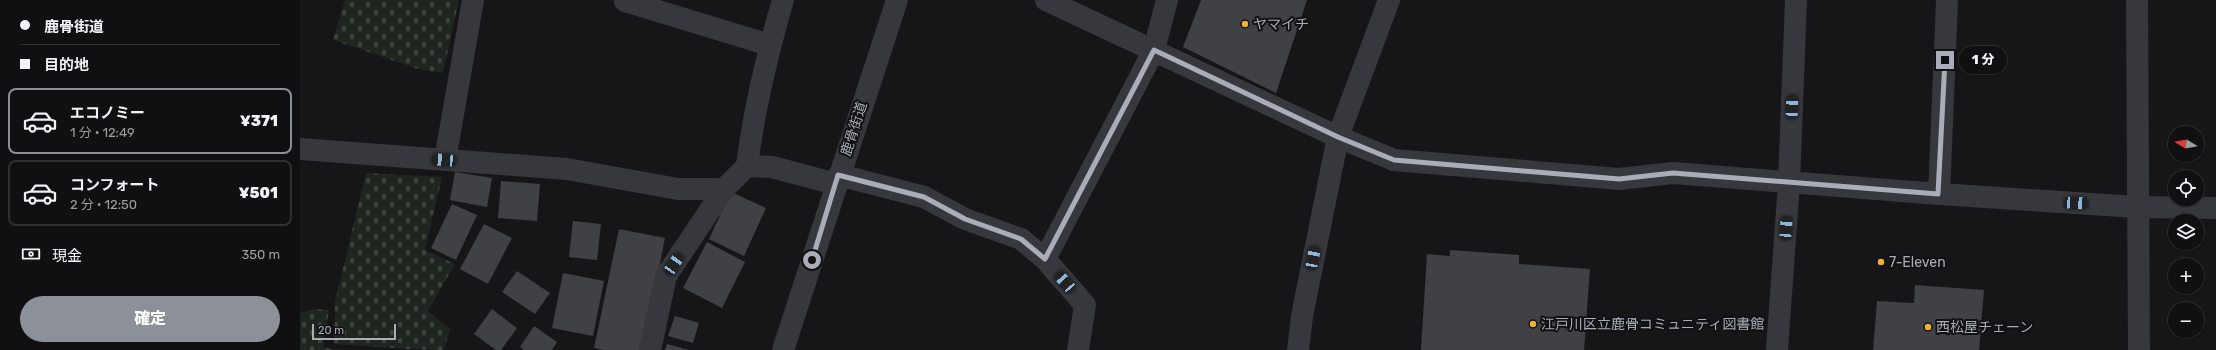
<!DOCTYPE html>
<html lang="ja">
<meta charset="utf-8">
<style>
:root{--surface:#101012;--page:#19191b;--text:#f1f3f6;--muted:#9c9d9f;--line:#303032;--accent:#8c9099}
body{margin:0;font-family:Rubik,"Noto Sans JP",sans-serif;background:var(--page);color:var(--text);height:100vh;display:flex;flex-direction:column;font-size:15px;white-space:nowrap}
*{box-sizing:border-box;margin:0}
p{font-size:13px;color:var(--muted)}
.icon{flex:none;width:22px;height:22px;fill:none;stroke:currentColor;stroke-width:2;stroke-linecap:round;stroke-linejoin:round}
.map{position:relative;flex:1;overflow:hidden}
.drawer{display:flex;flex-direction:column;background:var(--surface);width:300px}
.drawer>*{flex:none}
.guide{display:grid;align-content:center;height:88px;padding:0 20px;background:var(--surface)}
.needle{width:26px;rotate:281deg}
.fabs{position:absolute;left:1868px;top:126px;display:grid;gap:8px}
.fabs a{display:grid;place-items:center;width:36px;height:36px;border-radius:50%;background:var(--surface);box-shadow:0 1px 3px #0004,0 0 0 1px var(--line);font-size:20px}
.scale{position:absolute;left:12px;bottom:10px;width:84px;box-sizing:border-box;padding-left:4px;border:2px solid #a8adb8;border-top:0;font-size:11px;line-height:14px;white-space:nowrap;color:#a8adb8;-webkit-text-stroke:3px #111113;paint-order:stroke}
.end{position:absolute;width:18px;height:18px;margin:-9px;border:5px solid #a8adb8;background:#111;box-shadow:0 0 0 2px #111}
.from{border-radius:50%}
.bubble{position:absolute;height:28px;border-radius:14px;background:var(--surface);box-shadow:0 1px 3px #0004,0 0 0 1px var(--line);font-size:13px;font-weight:800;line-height:28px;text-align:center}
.car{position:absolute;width:12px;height:24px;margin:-12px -6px;border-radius:5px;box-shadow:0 0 3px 1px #0007;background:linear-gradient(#222 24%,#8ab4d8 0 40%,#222 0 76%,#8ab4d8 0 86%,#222 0)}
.guide b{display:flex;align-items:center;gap:14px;height:38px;font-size:15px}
.guide b+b{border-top:1px solid var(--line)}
.guide i{width:10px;height:10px;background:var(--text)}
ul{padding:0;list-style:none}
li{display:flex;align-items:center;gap:12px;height:66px;margin:0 8px 6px;padding:0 12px;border:2px solid var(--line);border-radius:8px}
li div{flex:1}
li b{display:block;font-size:15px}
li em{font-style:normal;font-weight:800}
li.current{border-color:var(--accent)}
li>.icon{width:36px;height:36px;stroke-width:1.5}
.pay{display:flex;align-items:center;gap:10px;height:44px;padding:0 20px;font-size:15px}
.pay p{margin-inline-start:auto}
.cta{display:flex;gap:8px;margin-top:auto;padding:8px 20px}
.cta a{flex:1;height:46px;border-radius:24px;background:var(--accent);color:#fff;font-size:16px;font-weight:800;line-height:46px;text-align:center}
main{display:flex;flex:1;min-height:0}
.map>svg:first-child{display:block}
</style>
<main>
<section class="drawer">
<div class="guide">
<b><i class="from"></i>鹿骨街道</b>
<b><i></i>目的地</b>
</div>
<ul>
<li class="current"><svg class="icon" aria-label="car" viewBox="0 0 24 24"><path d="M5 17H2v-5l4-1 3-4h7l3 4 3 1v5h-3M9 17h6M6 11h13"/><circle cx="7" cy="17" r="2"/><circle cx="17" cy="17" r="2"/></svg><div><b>エコノミー</b><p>1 分 · 12:49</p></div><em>¥371</em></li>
<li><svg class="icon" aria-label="car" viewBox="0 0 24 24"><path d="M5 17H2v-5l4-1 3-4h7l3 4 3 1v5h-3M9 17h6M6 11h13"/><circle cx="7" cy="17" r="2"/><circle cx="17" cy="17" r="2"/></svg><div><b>コンフォート</b><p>2 分 · 12:50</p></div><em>¥501</em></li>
</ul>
<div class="pay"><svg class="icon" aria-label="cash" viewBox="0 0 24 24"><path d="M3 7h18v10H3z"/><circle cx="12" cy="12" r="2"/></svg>現金<p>350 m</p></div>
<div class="cta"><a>確定</a></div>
</section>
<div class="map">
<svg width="1916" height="350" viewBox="0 0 1916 350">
<defs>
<pattern id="cemetery-stones" width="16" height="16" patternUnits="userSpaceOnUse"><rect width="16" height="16" fill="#1e261f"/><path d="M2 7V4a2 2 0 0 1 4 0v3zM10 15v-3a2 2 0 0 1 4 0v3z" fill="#3c433d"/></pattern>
</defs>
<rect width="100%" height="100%" fill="#161618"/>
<path fill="url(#cemetery-stones)" d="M45 0H159L143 73 118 69 33 40Z
M66 173 142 177 125 250 155 264 128 311 150 329 144 350C107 350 71 346 34 344L35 302Z
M15 309 29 310 23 348 44 350H0V313Z"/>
<path fill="#404145" d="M901 0H1007L976 93 883 47Z
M155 172 192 178 187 207 150 200Z
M201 181 240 184 237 221 198 218Z
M431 192 466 208 444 256 409 239Z
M152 204 177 215 156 260 131 248Z
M273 221 301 224 297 260 269 257Z
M184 224 212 238 188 284 160 269Z
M319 229 365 238 343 350H304L294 348Z
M407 242 445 262 422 308 383 288Z
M1150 250 1219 255V264L1290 269 1284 350H1121L1127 254 1150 256Z
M217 271 250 293 235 314 202 292Z
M263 273 304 281 293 336 252 328Z
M1615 285 1684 290 1679 350H1573L1577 301 1614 303Z
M192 309 217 328 201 350H196L174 334Z
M375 316 399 323 393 343 368 336Z
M234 326 257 342 252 350H224L220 347Z
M367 344 389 350H365Z"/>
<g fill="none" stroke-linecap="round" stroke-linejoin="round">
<path stroke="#37383d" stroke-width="22" d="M746 0 1038 137 1094 160 1319 179 1373 173 1639 194 1837 207 1916 208
M1837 0 1839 350
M325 1 470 45
M0 149 267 169 378 189H424L447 166 472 167 536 184
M145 160 173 0
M447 166C454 110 467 55 483 0
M539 175 624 197 665 219 721 239 745 259 785 305 778 350
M1639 194 1647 1
M745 259 854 50 867 0
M350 350 366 276 424 189
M483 350 597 0
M998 350 1002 316 1038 137 1089 0
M1477 350 1489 183 1496 0"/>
</g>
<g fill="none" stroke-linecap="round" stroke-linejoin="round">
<path stroke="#a8adb8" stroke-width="5" d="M512 260 538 175 624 197 665 219 721 239 745 259 854 50 1038 137 1094 160 1319 179 1373 173 1638 194 1645 60"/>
</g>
<g fill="#f2b134" stroke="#111113" stroke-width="1.5">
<circle cx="945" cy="24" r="4"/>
<circle cx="1581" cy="262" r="4"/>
<circle cx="1233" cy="324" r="4"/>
<circle cx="1628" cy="327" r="4"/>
</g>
<g text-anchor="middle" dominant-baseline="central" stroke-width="4" stroke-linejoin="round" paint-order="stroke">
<g font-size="14" fill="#a8adb8" stroke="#111113" text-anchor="start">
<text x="953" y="24">ヤマイチ</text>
<text x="1589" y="262">7-Eleven</text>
<text x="1241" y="324">江戸川区立鹿骨コミュニティ図書館</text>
<text x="1636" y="327">西松屋チェーン</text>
</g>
<g font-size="14" fill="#a8adb8" stroke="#111113">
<text transform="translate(554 129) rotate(-72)">鹿骨街道</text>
</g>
</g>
</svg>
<div class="fabs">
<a><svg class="needle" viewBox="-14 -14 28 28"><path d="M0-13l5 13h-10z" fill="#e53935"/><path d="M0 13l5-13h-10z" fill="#9c9d9f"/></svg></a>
<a><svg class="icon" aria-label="locate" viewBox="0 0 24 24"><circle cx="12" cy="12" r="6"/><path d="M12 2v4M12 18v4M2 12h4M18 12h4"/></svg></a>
<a><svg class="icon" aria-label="layers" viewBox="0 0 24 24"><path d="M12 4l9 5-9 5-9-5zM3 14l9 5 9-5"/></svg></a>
<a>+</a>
<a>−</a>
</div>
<div class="scale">20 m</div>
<i class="end from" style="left:512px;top:260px"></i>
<i class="end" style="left:1645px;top:60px"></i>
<div class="bubble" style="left:1659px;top:46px;width:48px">1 分</div>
<i class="car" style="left:1492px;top:107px;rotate:2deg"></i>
<i class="car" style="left:144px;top:160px;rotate:274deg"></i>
<i class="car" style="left:1776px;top:203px;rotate:93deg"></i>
<i class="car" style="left:1486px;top:228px;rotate:4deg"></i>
<i class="car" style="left:1013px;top:258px;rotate:11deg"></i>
<i class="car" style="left:374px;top:264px;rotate:34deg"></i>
<i class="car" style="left:765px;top:282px;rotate:318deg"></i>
</div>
</main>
